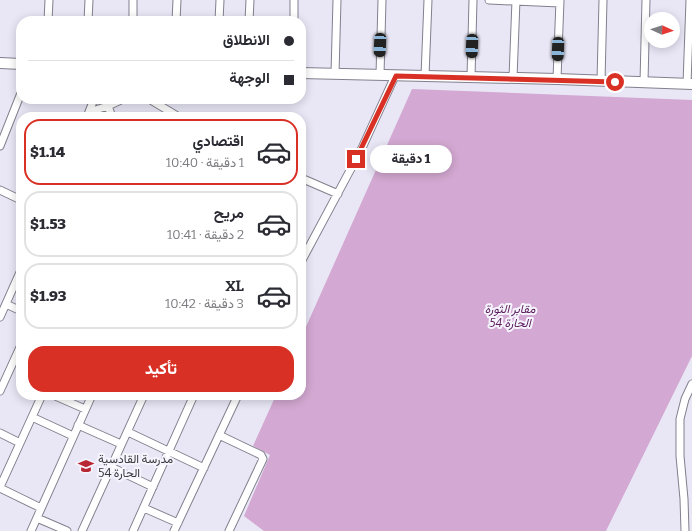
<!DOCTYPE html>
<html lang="ar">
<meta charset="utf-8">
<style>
:root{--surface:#fff;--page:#f2f2f3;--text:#2b2b33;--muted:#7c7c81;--line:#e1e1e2;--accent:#d93025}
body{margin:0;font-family:Bitter,Vazirmatn,serif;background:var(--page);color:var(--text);direction:rtl;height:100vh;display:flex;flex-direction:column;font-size:15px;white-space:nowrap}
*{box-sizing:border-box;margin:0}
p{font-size:13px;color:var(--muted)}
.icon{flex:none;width:22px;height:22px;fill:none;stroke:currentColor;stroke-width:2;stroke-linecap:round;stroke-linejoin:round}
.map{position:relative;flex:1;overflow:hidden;direction:ltr}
.panel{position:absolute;left:16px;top:112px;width:290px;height:288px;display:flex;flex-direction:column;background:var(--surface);border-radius:16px;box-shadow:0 2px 10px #0003;direction:rtl}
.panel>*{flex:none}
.hud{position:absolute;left:16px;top:16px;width:290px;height:88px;border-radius:16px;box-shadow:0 2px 10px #0003;direction:rtl;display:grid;align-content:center;height:88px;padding:0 12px;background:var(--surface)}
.needle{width:26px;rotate:93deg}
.controls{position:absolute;left:644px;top:12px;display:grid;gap:8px}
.controls a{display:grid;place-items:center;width:36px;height:36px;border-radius:50%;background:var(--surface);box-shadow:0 2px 10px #0003;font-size:20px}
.end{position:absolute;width:18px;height:18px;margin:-9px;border:5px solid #d93025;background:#fff;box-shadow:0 0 0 2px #fff}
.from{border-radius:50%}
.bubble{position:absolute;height:28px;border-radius:14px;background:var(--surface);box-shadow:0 2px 10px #0003;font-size:13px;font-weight:800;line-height:28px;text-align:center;direction:rtl}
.car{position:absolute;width:12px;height:24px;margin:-12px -6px;border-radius:5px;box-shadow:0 0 3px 1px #0007;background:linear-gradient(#222 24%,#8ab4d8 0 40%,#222 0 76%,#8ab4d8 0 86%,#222 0)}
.hud b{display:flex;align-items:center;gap:14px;height:38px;font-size:15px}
.hud b+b{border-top:1px solid var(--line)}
.hud i{width:10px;height:10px;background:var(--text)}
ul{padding:7px 0 0;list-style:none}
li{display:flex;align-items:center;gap:12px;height:66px;margin:0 8px 6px;padding:0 4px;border:2px solid var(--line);border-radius:16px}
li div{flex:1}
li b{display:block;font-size:15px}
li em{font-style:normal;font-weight:800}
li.on{border-color:var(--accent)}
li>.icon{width:36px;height:36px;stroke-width:1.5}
.button{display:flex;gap:8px;margin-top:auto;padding:8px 12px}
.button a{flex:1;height:46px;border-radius:16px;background:var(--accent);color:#fff;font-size:16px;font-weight:800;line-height:46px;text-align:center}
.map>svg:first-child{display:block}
</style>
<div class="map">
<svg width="692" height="531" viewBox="0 0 692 531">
<rect width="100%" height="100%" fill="#e9e7f6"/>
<path fill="#d3a8d2" d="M412 89 692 100V356L606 531H264L244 516 270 455 253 446 276 395H301V338Z"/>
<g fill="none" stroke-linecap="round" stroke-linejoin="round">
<defs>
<path id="minor" d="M489 0 560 3
M48 21 49 0
M88 21 89 0
M133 21V0
M176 21 177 0
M219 21 220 0
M249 21 250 0
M294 21V0
M335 74 337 0
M380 75 382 0
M425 76 428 0
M471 77 473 0
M513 78 516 0
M557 79 560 0
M601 81 603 0
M644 82 646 0
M687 84 690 0
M149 99 179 117
M108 106 112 117
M89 112 108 106 123 99
M87 117 94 99
M0 146 21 93
M301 178 338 194
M0 190 21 200
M301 262 362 148 395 76
M6 304 21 311
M0 317 21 270
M0 391 21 345
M53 395 85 409
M32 417 73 436
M78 425 121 444
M128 432 204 468
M0 433 20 443
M219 435 261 455 263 459 229 531
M111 467 153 487
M0 487 42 395
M0 488 41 508
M144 508 178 523
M37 518 67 531
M31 531 92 395
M82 531 144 395
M133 531 194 395
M174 531 238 395
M685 531 684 499 680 456V419L685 399 692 384"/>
<path id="secondary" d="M0 63 21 64
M301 73 557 79 692 84"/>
</defs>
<use href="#minor" stroke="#81808d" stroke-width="9"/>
<use href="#secondary" stroke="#81808d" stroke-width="12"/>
<use href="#minor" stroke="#fff" stroke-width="7"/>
<use href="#secondary" stroke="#fff" stroke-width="10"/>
</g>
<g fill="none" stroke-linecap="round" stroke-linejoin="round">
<path stroke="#d93025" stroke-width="5" d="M356 159 396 76 615 82"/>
</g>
<defs>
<symbol id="school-bare" viewBox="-9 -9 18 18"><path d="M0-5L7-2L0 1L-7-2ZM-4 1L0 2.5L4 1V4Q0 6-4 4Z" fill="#b82834" stroke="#f6f5fe" stroke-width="2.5" paint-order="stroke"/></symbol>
</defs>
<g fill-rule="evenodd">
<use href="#school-bare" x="75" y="455" width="22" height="22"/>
</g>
<g text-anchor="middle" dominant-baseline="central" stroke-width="4" stroke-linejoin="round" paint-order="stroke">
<g font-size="12" font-style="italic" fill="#5b1d5c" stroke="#f6f5fe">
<text x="510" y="309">مقابر الثورة<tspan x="510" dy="14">الحارة 54</tspan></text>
</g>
<g font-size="12" fill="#39393e" stroke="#f6f5fe" text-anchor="start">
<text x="98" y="459">مدرسة القادسية<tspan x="98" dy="14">الحارة 54</tspan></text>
</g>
</g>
</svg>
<div class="controls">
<a><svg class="needle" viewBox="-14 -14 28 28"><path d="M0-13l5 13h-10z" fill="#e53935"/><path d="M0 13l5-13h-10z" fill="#7c7c81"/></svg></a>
</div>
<i class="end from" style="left:615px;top:82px"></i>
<i class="end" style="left:356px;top:159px"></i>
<div class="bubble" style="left:370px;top:145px;width:82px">1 دقيقة</div>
<i class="car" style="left:380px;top:45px;rotate:182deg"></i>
<i class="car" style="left:472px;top:46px;rotate:182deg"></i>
<i class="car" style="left:558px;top:49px;rotate:182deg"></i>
<div class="hud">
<b><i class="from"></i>الانطلاق</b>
<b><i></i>الوجهة</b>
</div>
<section class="panel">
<ul>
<li class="on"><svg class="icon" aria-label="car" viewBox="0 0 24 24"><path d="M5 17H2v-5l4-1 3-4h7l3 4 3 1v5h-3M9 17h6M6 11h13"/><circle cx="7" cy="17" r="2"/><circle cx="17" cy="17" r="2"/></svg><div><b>اقتصادي</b><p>1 دقيقة · 10:40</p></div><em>$1.14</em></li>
<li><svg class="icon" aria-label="car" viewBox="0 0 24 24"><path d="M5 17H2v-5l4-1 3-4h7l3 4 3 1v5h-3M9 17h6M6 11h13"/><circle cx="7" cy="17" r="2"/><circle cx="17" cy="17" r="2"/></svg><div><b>مريح</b><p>2 دقيقة · 10:41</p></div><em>$1.53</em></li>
<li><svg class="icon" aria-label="car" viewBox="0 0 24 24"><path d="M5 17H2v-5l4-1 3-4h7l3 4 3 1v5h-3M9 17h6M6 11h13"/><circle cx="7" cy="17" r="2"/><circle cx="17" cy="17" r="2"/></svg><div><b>XL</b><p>3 دقيقة · 10:42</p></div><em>$1.93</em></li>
</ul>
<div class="button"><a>تأكيد</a></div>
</section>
</div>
